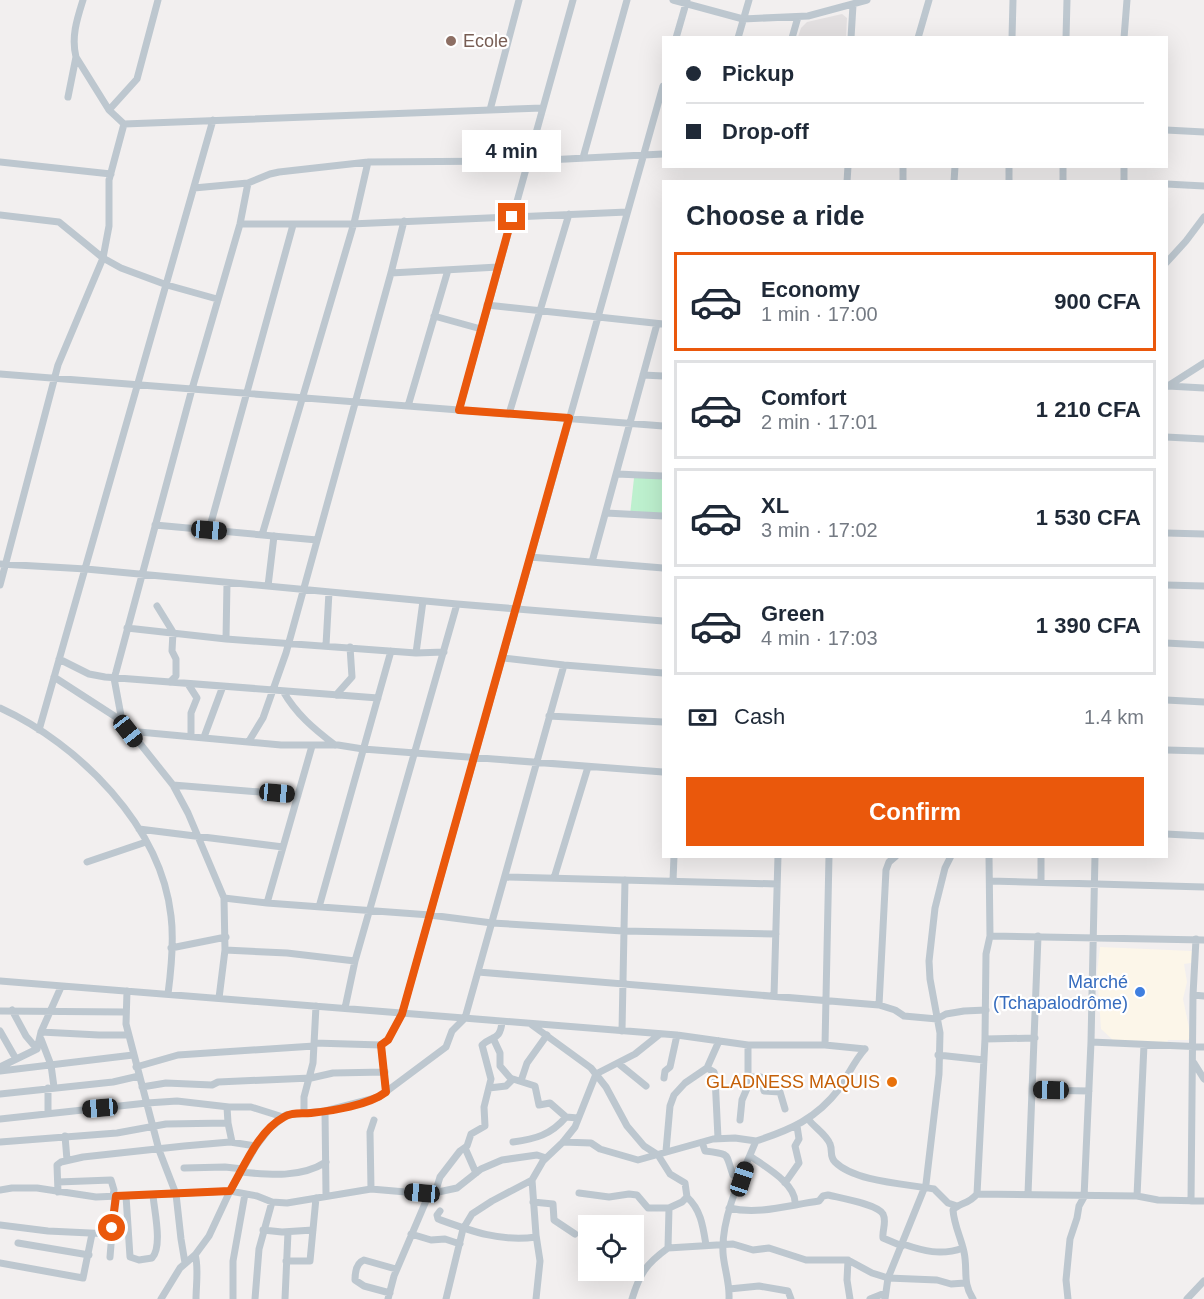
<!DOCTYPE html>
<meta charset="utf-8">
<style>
:root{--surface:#fff;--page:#f6f6f7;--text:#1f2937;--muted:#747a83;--line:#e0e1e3;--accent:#ea580c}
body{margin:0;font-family:Helvetica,sans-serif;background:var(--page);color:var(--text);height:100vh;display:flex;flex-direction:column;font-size:22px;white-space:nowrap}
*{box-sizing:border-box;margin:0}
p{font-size:20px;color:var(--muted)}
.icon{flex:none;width:33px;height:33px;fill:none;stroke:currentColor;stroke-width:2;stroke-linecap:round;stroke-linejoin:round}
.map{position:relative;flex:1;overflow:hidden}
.details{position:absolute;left:662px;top:180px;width:506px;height:678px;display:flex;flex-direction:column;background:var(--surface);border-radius:0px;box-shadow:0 6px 24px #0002}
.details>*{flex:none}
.guide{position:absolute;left:662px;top:36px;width:506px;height:132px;border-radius:0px;box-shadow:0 6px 24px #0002;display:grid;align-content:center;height:132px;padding:0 24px;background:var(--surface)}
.fabs{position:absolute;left:578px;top:1215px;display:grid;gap:12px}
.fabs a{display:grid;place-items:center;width:66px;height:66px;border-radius:0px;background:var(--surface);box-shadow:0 6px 24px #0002;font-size:30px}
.end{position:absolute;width:27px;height:27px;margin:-14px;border:8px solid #ea580c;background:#fff;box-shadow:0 0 0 3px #fff}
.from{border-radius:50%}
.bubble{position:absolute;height:42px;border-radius:0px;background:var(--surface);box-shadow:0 6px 24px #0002;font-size:20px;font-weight:600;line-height:42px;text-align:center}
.car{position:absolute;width:18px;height:36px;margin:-18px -9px;border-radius:8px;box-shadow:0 0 4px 2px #0007;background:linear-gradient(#222 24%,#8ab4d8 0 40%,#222 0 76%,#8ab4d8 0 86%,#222 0)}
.guide b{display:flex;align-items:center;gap:21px;height:57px;font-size:22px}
.guide b+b{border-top:2px solid var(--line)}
.guide i{width:15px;height:15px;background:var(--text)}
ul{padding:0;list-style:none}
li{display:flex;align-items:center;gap:18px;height:99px;margin:0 12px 9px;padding:0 12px;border:3px solid var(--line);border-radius:0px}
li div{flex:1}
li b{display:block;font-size:22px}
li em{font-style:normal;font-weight:600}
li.current{border-color:var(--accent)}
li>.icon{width:54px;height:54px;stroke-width:1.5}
h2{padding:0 24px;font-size:27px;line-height:72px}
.pay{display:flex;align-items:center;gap:15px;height:66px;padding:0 24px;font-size:22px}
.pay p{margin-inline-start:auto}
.button{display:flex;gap:12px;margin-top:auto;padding:12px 24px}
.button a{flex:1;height:69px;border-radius:0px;background:var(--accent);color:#fff;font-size:24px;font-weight:600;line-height:69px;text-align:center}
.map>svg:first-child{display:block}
</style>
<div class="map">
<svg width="1204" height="1299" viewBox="0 0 1204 1299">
<rect width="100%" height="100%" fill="#f2efef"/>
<path fill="#fcf6e9" d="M1100 947 1192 951 1191 963 1184 964 1187 982 1183 999 1191 1037 1188 1040H1168L1167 1043 1114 1041 1101 1029 1097 973Z"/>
<path fill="#e3e0e1" d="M842 14 847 18 846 37H798L801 28 807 22Z"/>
<path fill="#bdf0ce" d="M634 478H663V517L630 515Z"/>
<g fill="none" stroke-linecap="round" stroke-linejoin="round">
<path stroke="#bdc7cf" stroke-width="7" d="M673 0 743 19 808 16 867 0
M676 38 687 0
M738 38 749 0
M792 38 798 17
M851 38 853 5
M918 38 929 0
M1012 38 1013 0
M1066 38 1067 0
M1124 38 1127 0
M76 57C71 37 77 19 83 0
M68 97 76 57 109 110
M490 110 519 0
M124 124 542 108
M1166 130 1204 132
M583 158 627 0
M0 162 111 174
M847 182 848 166
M903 182V166
M954 182 955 166
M1009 182V166
M1063 182V166
M1124 182V166
M1166 184 1204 186
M194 188 248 183 270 174 279 172 368 162 528 161 663 154
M0 215 59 222 103 258 121 268 167 285 217 299
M240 224H351L627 212
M1166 263 1186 241 1204 217
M391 273 498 267
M487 305 663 324
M434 316 481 329
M0 374 663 426
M643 375 663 376
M1168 386 1204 363
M1168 386 1204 388
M408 406 448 270
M459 410 573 0
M509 414 569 214
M1166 437 1204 439
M617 474 663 476
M606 513 663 516
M155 525 317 540
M209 530 293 225
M1166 533 1204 534
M262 535 354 223 368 162
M530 557 663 568
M592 562 657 324
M0 564 86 569 457 604 663 621
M0 585 58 365 103 258 109 226V180L124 124 109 110 137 79 158 0
M1166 585 1204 586
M268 586 274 536
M157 606 173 632 172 651 176 659V676L170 682
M127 628 226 639 416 653 444 652
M226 639 227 583
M1166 643 1204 645
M326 645 329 592
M416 653 423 601
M503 658 564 665 663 673
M59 659 89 674 105 677 378 698
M54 677 122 721 173 785 188 813 224 898 225 950 219 998
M188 684 197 698 191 713V736
M283 691C296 714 314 729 335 745
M336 695 352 677 350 647
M1166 700 1204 702
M0 708C79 744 161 826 171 916 174 939 171 971 168 994
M549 716 663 722
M122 721 114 678 116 672 192 389 240 224 248 183
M39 730 213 120
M128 731 281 745H338L363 749 663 772
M204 737 223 686
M249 741 263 718 286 653 391 273 404 221
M1166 750 1204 751
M173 785 298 795
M139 829 283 847
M1166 834 1204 836
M87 862 146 842
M505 877 777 884
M554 878 588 767
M673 881 674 856
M990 881 1204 887
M1041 881V856
M224 898 267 903 430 915 492 923 623 931 776 934
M267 903 312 746
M319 907 391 651
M990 936 1204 940
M171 948 226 937
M225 950 287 953 355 961
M478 972 879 1005 895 1010 904 1016 937 1019 946 1014 964 1011 986 1010
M0 981 677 1035 748 1045H825L865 1049
M127 991 126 1024 159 1150 176 1194 181 1239 185 1263
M1193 995 1204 996
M774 996 778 856
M879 1005 886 870 889 862 896 856
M345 1008 355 961 457 604
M12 1010 26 1036 37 1049
M0 1011 125 1012
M532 1025 591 1068 606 1087 627 1126 644 1146 658 1155 670 1174 685 1183 687 1197 682 1202 669 1208 668 1248C646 1264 640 1273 632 1299
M0 1031 16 1059
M622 1031 625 880
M41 1032 99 1035H128
M493 1038 500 1053V1066L512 1080
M41 1039 51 1065 54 1087
M985 1039 1035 1038
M1091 1042 1204 1047
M314 1043 381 1045 388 1040 402 1014 663 86
M381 1045 386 1092
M825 1045 829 856
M938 1055 984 1060
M1194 1063 1204 1079
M619 1064 646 1086
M0 1067 37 1049 41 1032 61 987
M136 1067 178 1055 314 1046
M707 1068 714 1072 715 1077 718 1138
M0 1071 133 1055
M749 1077H761L764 1091 780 1092 785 1109
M664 1078 665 1071 670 1067 677 1035
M521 1081 527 1063 547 1035
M142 1087 166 1083 212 1085 218 1082 311 1078 333 1073 385 1072
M48 1088V1113
M489 1088 506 1086 513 1079 535 1086 539 1105 550 1103 566 1117 578 1118
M1032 1090 1089 1091
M0 1094 113 1082 139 1076
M325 1111 326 1195
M304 1113V1097L313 1063 316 1006
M0 1119 147 1103 177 1101 229 1107H251L283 1117
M808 1119C814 1127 827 1135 830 1144 833 1151 829 1156 835 1162 855 1182 907 1184 934 1189L948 1203 957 1206
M740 1120 742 1100 748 1086V1045
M228 1123 232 1142
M65 1136 67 1160
M0 1142 117 1133 166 1124 228 1123 227 1107
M513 1142C535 1139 551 1135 566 1117
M563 1142 591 1143 600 1149 638 1160 713 1139 735 1138 756 1141
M702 1142 705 1151C732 1154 725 1154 733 1175L741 1180
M465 1148 476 1173
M666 1151 670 1106 674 1095 685 1083 707 1068 719 1041
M750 1156C764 1166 797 1184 795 1204
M184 1168 225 1167 243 1169
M241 1172C270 1175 301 1178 326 1162
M532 1180 536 1235 540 1261 536 1299
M58 1182 111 1180 114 1190 113 1196
M785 1183 799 1163 795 1146 799 1139 797 1126
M371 1189 370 1132 374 1120
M0 1190 12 1188H37L96 1197 230 1191 257 1196 272 1202 287 1203 371 1189 429 1194 457 1188 481 1169 502 1160 537 1155 546 1158
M58 1192 57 1165 61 1162 83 1157 184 1146 230 1142 256 1146
M579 1193 609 1197 629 1194 637 1195 648 1208H669
M977 1194 1137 1196 1158 1200 1204 1201
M1028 1194 1038 936
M126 1196 130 1257 139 1260 152 1258C163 1246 154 1210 153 1195
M1137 1196 1144 1045
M687 1197C701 1210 703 1226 706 1245
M1191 1201 1193 995 1196 939
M533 1202 553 1204 554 1220 575 1234
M729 1208C759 1215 789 1205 819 1201L823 1196 828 1195C840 1198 877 1204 883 1214 887 1222 882 1230 883 1238L902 1246
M440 1211 437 1215 438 1219C471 1231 500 1242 536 1237
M0 1225 48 1231 111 1234
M263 1230 282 1232 313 1230
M411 1234 431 1240 445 1239 460 1244
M18 1243 89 1255
M903 1244C923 1251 941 1256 963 1248
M668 1248 733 1244 753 1250 769 1248 806 1260H848L872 1273 888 1278 937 1280 951 1284 965 1283
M195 1255C199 1266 196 1286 196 1299
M110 1257 115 1196
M848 1260 847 1280 850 1299
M286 1261H310L316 1198
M0 1263 83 1278 92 1234
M729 1289 759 1286 788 1291 791 1299
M390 1293 364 1286 355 1280C355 1272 356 1263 364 1260L396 1269
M161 1299 180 1268 195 1255 209 1236 230 1191 256 1146 269 1129 286 1115 325 1111 379 1097 446 1047 452 1031 465 1018 564 665
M233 1299V1261L245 1194
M255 1299 259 1249 272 1202
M285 1299 288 1232
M388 1299 394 1276 429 1194 436 1190 440 1177 460 1151 467 1146 471 1134 485 1126 484 1107 491 1079 482 1045C493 1035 500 1041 502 1022
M446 1299 463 1229 472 1214 492 1201 532 1180 543 1161 563 1142 575 1127 596 1074 635 1054 660 1034
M729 1299C730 1283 724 1268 723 1253 721 1217 742 1174 756 1141 790 1130 816 1119 839 1089 848 1076 854 1061 865 1049
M870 1299 885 1293
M885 1299 888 1278 926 1184 939 1074 940 1033 930 979 929 961 935 908 945 868 951 856
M973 1299C962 1282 968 1270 964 1252 961 1238 954 1225 953 1210 960 1202 968 1205 977 1194L985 1039 986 954 990 936 989 856
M1068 1299 1066 1280 1070 1239 1077 1218 1079 1206 1084 1197 1091 1042 1095 856
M1187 1299 1204 1281"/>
</g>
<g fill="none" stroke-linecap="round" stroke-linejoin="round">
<path stroke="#ea580c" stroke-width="8" d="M112 1228 116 1196 230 1191C244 1167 258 1131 284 1117 291 1112 302 1114 311 1113 332 1111 369 1105 386 1092L381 1045 388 1040 402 1014 569 418 459 410 512 217"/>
</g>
<circle fill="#8d6e63" stroke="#fff" stroke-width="2" cx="451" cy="41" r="6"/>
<circle fill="#3f7fe0" stroke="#fff" stroke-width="2" cx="1140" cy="992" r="6"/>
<circle fill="#e8710a" stroke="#fff" stroke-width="2" cx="892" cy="1082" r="6"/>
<g text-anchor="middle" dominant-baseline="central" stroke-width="4.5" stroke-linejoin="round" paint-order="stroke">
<g font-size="18" fill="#785e54" stroke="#fff" text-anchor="start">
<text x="463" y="41">Ecole</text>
</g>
<g font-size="18" fill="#366cbe" stroke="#fff" text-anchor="end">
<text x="1128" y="982">Marché<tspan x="1128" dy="21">(Tchapalodrôme)</tspan></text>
</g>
<g font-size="18" fill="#c56008" stroke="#fff" text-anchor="end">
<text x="880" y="1082">GLADNESS MAQUIS</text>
</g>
</g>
</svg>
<div class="fabs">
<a><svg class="icon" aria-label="locate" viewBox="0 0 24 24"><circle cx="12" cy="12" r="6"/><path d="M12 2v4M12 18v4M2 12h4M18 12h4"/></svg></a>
</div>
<i class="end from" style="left:112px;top:1228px"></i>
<i class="end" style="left:512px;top:217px"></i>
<div class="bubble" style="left:462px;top:130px;width:99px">4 min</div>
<i class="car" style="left:209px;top:530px;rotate:95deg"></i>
<i class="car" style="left:128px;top:731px;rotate:142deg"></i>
<i class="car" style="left:277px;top:793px;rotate:95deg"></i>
<i class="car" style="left:1051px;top:1090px;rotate:271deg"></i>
<i class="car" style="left:100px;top:1108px;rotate:265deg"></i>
<i class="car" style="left:742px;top:1179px;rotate:18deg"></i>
<i class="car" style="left:422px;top:1193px;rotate:275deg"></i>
<div class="guide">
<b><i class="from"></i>Pickup</b>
<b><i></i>Drop-off</b>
</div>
<section class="details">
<h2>Choose a ride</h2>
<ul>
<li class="current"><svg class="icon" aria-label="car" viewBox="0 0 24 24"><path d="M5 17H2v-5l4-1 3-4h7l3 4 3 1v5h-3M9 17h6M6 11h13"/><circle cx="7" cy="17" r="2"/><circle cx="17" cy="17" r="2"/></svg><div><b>Economy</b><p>1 min · 17:00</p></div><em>900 CFA</em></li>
<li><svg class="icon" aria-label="car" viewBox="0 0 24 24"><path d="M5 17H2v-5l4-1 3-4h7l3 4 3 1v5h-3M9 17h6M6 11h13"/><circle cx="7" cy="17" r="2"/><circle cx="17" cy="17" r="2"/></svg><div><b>Comfort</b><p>2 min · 17:01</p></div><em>1 210 CFA</em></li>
<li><svg class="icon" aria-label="car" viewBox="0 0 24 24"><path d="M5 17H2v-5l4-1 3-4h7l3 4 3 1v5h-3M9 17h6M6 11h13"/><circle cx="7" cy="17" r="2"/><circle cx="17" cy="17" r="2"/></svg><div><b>XL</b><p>3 min · 17:02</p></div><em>1 530 CFA</em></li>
<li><svg class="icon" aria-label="car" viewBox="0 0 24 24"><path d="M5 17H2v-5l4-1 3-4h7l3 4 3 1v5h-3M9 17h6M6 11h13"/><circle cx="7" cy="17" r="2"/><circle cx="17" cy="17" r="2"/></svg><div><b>Green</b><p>4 min · 17:03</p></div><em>1 390 CFA</em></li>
</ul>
<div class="pay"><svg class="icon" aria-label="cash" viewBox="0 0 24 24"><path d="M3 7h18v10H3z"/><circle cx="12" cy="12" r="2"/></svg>Cash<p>1.4 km</p></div>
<div class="button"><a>Confirm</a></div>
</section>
</div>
